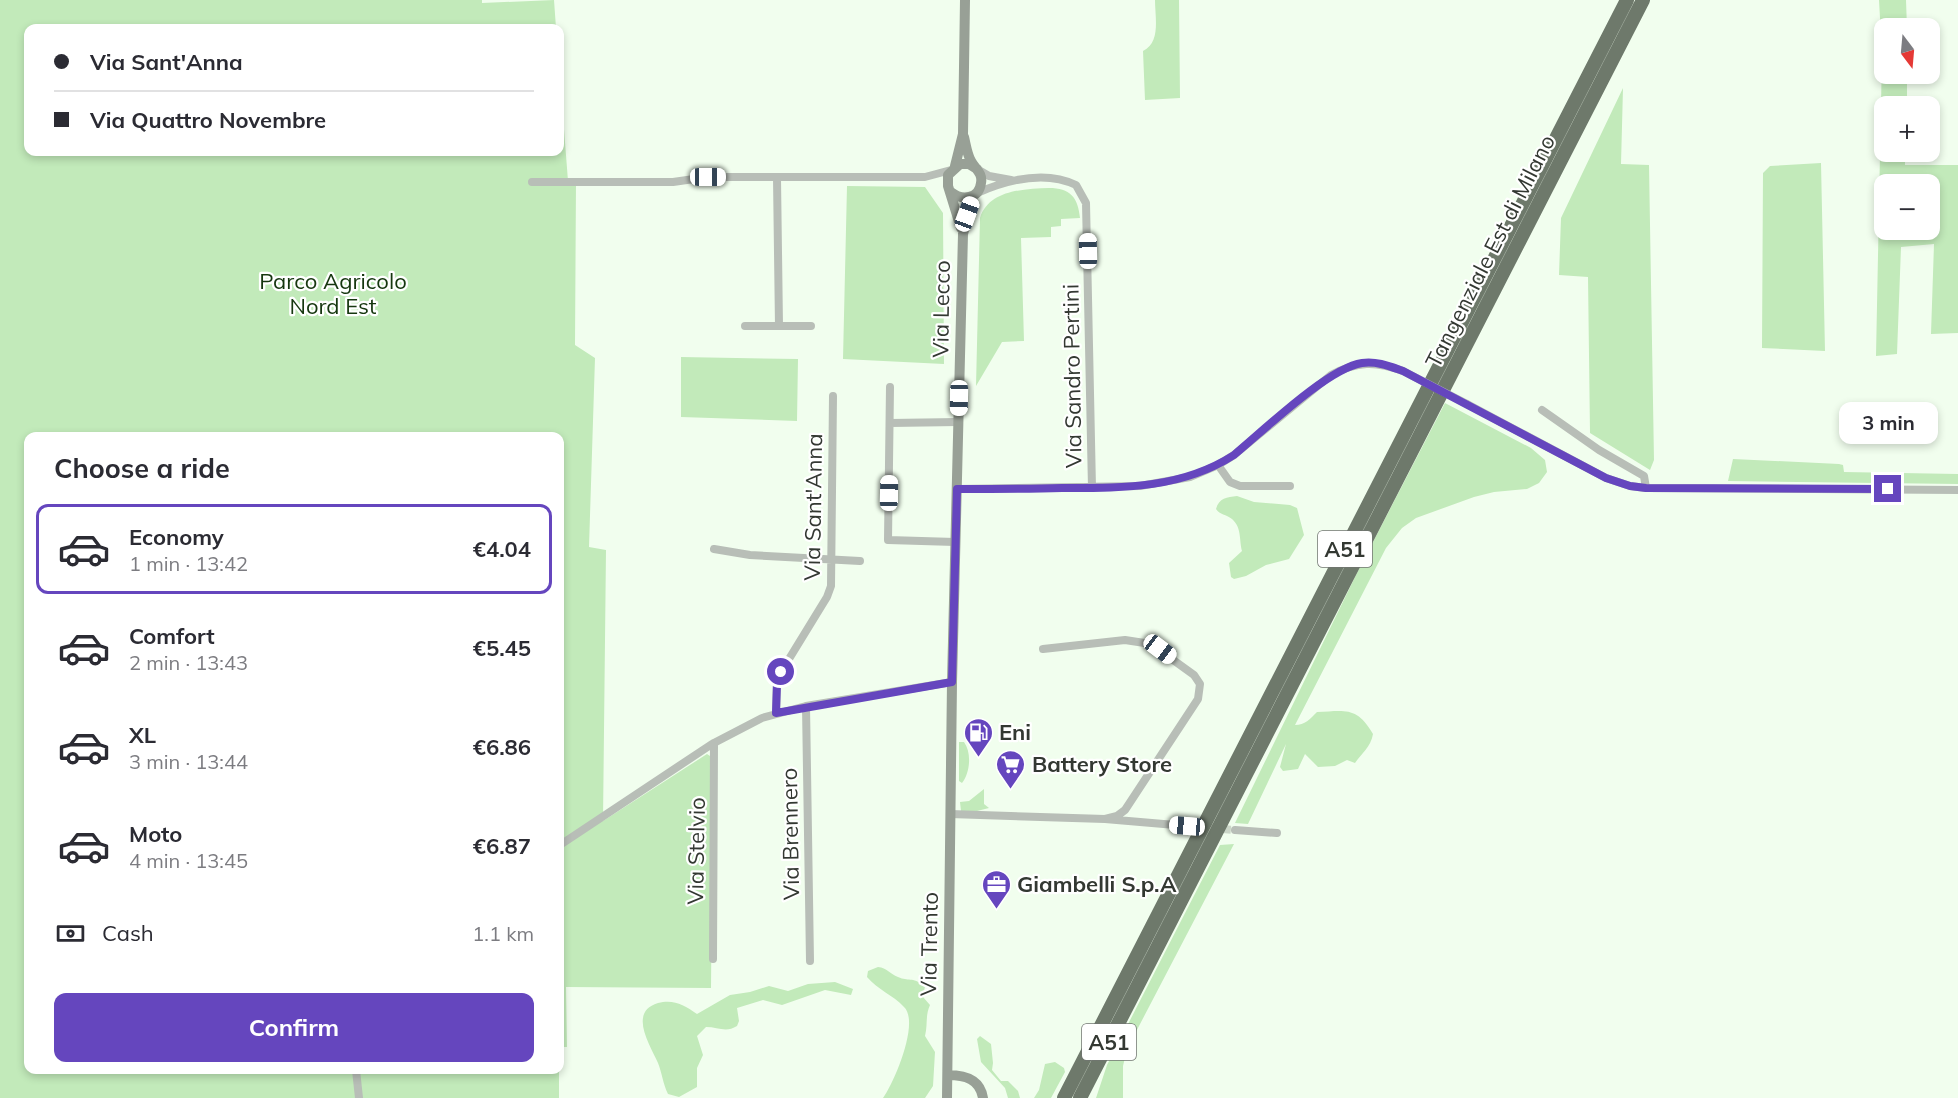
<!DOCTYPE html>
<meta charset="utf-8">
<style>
:root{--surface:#fff;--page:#f7f7f7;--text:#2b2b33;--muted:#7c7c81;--line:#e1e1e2;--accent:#6546be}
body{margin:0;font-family:Mulish,sans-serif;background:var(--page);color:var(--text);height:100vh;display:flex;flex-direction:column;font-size:22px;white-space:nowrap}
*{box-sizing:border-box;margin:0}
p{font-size:20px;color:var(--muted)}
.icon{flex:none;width:33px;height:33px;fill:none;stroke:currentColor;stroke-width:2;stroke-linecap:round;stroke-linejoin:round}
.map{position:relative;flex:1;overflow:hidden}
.panel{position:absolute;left:24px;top:432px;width:540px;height:642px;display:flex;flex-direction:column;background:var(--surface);border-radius:12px;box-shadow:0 3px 9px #0003}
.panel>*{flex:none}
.top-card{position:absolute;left:24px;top:24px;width:540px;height:132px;border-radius:12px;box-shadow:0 3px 9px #0003;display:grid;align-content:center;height:132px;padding:0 30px;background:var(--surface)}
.needle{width:39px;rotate:164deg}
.fabs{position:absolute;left:1874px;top:18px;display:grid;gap:12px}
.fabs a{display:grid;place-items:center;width:66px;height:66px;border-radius:12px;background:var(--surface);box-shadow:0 3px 9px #0003;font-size:30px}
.end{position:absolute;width:27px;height:27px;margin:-14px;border:8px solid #6546be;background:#fff;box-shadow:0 0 0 3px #fff}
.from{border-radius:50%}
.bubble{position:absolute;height:42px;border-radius:12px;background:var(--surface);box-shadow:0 3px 9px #0003;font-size:20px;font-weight:700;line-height:42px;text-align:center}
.car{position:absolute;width:18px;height:36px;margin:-18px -9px;border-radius:8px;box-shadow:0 0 4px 2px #0007;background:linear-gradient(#fff 24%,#345 0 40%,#fff 0 76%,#345 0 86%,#fff 0)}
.top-card b{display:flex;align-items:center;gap:21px;height:57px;font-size:22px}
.top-card b+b{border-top:2px solid var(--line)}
.top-card i{width:15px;height:15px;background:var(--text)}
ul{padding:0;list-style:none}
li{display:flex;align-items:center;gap:18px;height:90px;margin:0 12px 9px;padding:0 18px;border:3px solid transparent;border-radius:12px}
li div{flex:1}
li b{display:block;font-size:22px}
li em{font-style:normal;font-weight:700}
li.active{border-color:var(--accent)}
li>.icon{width:54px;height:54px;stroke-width:1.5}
h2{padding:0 30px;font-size:27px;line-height:72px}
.pay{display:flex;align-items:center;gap:15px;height:66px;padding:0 30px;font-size:22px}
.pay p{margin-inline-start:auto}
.button{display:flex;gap:12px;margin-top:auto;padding:12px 30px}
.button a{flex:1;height:69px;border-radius:12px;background:var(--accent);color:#fff;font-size:24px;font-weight:700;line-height:69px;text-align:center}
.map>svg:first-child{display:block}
</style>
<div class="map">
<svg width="1958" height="1098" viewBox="0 0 1958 1098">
<rect width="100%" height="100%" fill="#f1feee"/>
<path fill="#c2eaba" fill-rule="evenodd" d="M0 0H482V3L554 0 556 28H28V152H560V77L568 181 576 182 575 345 595 358 589 547 606 550 603 821 707 754 713 758 711 988 566 987 567 1047H560V436H28V1070H559V1098H0Z
M1155 0H1179L1180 98 1145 100 1143 51C1161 42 1155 18 1155 0Z
M1879 0H1906L1907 28H1884V74H1907V106H1884V152H1905V165H1958V333L1931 334 1934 244 1901 247 1897 354 1876 356 1882 54ZM1884 184H1929V230H1884Z
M1623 88 1621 164 1649 165 1654 460 1650 470 1590 433 1588 277 1559 275 1561 218Z
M1821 163 1825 351 1762 348 1763 173 1770 166Z
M847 186 925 187 943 213 944 364 843 359Z
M1049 188C1070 188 1078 197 1080 218L1061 219V226L1051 227V237L1021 238 1024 341 1002 342 976 386 980 218C989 190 1023 189 1049 188Z
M681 357 798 359 797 421 681 417Z
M1445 403 1531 448 1545 460 1547 472 1539 483 1527 489 1494 492 1474 497 1416 518 1402 528 1386 548 1295 725C1305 725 1310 719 1317 712 1345 711 1357 706 1373 734 1371 747 1361 754 1355 763L1347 760 1335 766 1318 767 1305 754 1298 769 1283 771 1280 767 1286 744 1248 824 1235 823 1358 571Z
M1733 459 1839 464 1843 465 1844 472 1958 474V484L1728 481Z
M1237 496 1254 502 1290 505 1297 508 1304 535 1289 559 1266 565 1246 576 1234 579 1231 577 1229 563 1242 551C1239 539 1242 528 1232 519 1226 514 1220 515 1216 509 1219 498 1227 497 1237 496Z
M959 742H964C972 753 970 773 962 783L959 781Z
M984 789V804L989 808 969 813 961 811 960 802 969 801Z
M1234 844 1127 1049 1123 1066V1098H1096L1107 1065 1220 845Z
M878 967C887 968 890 974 898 977 909 982 911 976 925 986L923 997 930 1005C925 1016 928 1024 925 1036L935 1052 933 1086 925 1098H883C894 1083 920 1022 904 1007 893 995 878 990 867 977L868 971Z
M835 982 853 989 851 995 825 990 782 1005 763 1000 737 1008 739 1021 737 1026C726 1033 718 1027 706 1027L697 1036 703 1055 697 1068V1087L679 1097 668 1094C663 1084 662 1073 658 1063 650 1045 628 1012 658 1003 674 999 684 1005 697 1014L730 995 750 992 769 986 788 991 808 984Z
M980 1036 991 1044 993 1063 992 1070 1001 1081H1008L1018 1091 1020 1098H1008L1005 1088 981 1062 977 1039Z
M1055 1062 1064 1068 1065 1072 1051 1098H1034L1039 1090 1045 1064Z"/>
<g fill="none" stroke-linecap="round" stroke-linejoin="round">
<path stroke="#cbd6c8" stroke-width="8" stroke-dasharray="8 4" stroke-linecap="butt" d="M1187 826 1235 830"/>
<path stroke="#b8beb7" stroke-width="8" d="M977 169 989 176 1011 180
M777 178 779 326
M532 182H673L708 177H925L951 170
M977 193C1007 180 1045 170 1076 185L1086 203 1092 488
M745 326H811
M890 387 888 540 955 542
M1467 404 1606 478 1630 486 1646 488 1958 490
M1542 410 1599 450 1644 476 1646 488
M890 423 958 422
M1218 465 1230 482 1240 486H1290
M957 489 1140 486 1190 477 1218 465 1234 455 1331 375C1357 361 1376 361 1403 371
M714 549 750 555 860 561
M1043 649 1125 640 1151 644 1194 675 1200 684 1198 699 1125 810 1117 816 1105 819
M806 706 810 961
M776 713 777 683 781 672 827 597 831 586 833 396
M950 814 1105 819 1187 826
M1235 830 1277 833
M560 845 712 744 762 718 806 706 952 682
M713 959 714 743
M356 1070 359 1098"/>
<path stroke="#98a096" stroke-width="10" d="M955 166 963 134 965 0
M951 192C962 201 979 199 981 183 983 173 975 169 971 161 967 154 966 145 964 137
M961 228 948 186V175L960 164H969L977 169
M948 1075C965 1075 980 1079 983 1098
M947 1098 952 682 963 234 973 196"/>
<path stroke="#6e796b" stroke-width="14" d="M1064 1098 1627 0
M1080 1098 1643 0"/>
<path stroke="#b8beb7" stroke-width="8" d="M1403 371 1467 404"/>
</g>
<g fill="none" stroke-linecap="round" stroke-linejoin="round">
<path stroke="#6546be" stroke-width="8" d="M781 672 777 683 776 713 952 682 957 489C992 489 1027 489 1062 488 1122 488 1181 489 1234 455 1263 431 1328 368 1362 363 1377 361 1389 366 1403 371L1606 478 1630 486 1646 488 1888 489"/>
</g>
<defs>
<symbol id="fuel-pin" viewBox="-11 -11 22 30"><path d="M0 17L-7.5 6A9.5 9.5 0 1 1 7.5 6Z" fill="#6546be" stroke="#fff"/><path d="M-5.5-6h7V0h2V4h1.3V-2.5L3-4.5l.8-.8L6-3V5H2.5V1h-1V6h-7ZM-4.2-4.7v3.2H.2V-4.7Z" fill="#fff"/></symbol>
<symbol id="supermarket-pin" viewBox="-11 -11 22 30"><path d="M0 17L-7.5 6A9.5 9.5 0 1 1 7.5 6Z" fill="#6546be" stroke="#fff"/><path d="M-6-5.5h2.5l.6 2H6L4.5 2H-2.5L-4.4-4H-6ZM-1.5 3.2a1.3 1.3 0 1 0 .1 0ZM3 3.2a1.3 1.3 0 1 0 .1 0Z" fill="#fff"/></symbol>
<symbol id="office-pin" viewBox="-11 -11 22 30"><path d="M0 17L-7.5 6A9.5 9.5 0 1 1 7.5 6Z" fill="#6546be" stroke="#fff"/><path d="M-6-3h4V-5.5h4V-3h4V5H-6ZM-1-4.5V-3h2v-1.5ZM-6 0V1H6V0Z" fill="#fff"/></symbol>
</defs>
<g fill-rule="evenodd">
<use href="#fuel-pin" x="962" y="716" width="33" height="45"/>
<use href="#supermarket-pin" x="994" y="748" width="33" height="45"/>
<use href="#office-pin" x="980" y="868" width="33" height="45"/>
</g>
<g text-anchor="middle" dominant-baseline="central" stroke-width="4.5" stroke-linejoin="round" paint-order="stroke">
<g fill="#fff" stroke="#707470" stroke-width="1.5">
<rect x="1318" y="531" width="54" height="36" rx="4.5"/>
<rect x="1082" y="1024" width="54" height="36" rx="4.5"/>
</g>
<g font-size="21" font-weight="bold" fill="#333832">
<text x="1345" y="549">A51</text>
<text x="1109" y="1042">A51</text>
</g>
<g font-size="22" fill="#333832" stroke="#fff">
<text transform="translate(1490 251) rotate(-63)">Tangenziale Est di Milano</text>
<text transform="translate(941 309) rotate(-89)">Via Lecco</text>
<text transform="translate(1072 376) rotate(-91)">Via Sandro Pertini</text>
<text transform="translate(813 507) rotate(-89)">Via Sant'Anna</text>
<text transform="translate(790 834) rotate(-91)">Via Brennero</text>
<text transform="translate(696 851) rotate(-89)">Via Stelvio</text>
<text transform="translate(929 944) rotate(-89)">Via Trento</text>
</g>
<g font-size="22" fill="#16370f" stroke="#fff">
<text x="333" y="281">Parco Agricolo<tspan x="333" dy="25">Nord Est</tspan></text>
</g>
<g font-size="22" font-weight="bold" fill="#333832" stroke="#fff" text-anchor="start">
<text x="999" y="732">Eni</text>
<text x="1032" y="764">Battery Store</text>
<text x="1017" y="884">Giambelli S.p.A</text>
</g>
</g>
</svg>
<div class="fabs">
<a><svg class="needle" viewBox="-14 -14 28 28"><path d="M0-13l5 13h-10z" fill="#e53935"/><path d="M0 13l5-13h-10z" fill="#7c7c81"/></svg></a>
<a>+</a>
<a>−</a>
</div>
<i class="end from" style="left:781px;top:672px"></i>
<i class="end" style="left:1888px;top:489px"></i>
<div class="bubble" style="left:1839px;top:402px;width:99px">3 min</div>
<i class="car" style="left:708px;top:177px;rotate:90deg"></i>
<i class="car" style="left:967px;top:214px;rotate:20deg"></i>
<i class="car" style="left:1088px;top:251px;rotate:359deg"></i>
<i class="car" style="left:959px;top:398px;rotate:181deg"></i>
<i class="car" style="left:889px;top:493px;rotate:1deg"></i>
<i class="car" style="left:1160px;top:649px;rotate:127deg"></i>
<i class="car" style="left:1187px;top:826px;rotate:275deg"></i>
<div class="top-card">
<b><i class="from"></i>Via Sant'Anna</b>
<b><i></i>Via Quattro Novembre</b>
</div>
<section class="panel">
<h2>Choose a ride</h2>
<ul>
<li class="active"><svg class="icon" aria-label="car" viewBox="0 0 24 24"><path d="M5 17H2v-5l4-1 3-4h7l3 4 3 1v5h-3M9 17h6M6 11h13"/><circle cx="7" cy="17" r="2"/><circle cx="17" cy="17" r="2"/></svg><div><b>Economy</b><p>1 min · 13:42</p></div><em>€4.04</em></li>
<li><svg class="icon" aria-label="car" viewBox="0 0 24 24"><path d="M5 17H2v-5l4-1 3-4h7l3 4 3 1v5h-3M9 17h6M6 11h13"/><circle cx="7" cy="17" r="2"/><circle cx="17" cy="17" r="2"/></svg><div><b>Comfort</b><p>2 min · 13:43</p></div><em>€5.45</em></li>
<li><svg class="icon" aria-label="car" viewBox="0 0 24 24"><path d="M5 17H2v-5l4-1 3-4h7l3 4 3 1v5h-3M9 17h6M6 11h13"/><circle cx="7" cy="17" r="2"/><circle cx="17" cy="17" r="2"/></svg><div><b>XL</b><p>3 min · 13:44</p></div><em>€6.86</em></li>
<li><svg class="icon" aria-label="car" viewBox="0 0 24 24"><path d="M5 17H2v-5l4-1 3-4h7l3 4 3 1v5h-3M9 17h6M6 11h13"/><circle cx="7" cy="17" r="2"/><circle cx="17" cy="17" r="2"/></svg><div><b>Moto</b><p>4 min · 13:45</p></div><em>€6.87</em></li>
</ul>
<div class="pay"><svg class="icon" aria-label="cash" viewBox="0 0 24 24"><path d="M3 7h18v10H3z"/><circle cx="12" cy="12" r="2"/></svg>Cash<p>1.1 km</p></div>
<div class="button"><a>Confirm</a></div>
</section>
</div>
